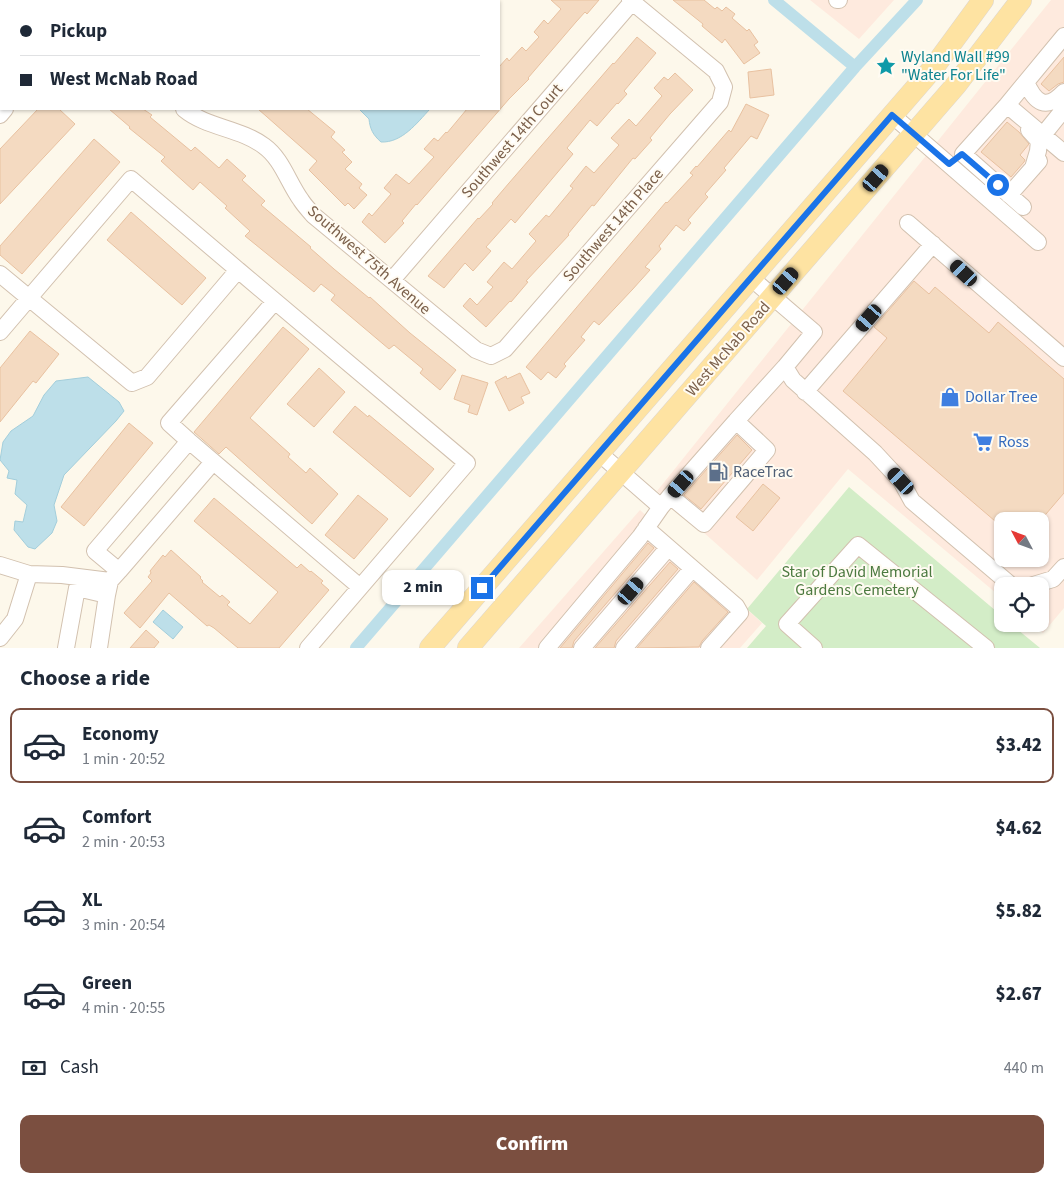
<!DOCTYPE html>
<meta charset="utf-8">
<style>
:root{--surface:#fff;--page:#f6f6f7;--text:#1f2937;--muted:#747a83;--line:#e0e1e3;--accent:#7b4f40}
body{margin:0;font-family:"Source Sans 3",sans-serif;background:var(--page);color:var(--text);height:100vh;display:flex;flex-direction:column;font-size:19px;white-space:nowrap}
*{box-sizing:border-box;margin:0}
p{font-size:16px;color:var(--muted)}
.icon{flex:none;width:28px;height:28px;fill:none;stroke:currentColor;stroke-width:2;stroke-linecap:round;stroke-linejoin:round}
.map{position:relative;height:648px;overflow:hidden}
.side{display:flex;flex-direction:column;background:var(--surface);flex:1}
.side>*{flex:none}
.guide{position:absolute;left:0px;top:0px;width:500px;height:110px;box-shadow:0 1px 4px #0004;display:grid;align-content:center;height:110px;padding:0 20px;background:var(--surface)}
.needle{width:32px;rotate:311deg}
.fabs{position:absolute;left:994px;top:512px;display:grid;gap:10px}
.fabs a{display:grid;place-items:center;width:55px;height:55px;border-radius:10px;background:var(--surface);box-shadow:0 1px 4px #0004;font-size:25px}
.end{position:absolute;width:22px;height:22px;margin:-11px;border:6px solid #1a73e8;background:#fff;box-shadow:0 0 0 2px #fff}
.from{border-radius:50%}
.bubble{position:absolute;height:35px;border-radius:10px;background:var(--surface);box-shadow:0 1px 4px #0004;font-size:16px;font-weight:800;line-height:35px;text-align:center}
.car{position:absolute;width:15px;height:30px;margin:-15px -8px;border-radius:6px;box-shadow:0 0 4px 1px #0007;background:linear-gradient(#222 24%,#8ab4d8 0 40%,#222 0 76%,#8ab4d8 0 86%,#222 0)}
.guide b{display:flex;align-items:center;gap:18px;height:48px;font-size:19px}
.guide b+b{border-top:1px solid var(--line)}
.guide i{width:12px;height:12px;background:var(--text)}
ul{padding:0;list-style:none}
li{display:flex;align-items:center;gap:15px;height:75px;margin:0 10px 8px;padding:0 10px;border:2px solid transparent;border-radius:10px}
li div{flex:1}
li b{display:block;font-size:19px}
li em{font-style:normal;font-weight:800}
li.on{border-color:var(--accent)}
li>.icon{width:45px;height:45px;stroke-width:1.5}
h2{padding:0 20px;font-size:22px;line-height:60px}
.pay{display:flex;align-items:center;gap:12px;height:55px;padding:0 20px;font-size:19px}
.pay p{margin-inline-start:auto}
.cta{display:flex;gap:10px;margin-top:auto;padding:10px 20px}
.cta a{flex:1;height:58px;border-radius:10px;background:var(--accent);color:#fff;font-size:20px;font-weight:800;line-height:58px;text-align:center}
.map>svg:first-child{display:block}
</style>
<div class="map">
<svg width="1064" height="648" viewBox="0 0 1064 648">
<rect width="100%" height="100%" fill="#fdf8eb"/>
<path fill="#feeade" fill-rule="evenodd" d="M810 0H894L859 39Z
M1051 0H1064V608L1043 633 1033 624H1040V586H1002V598L848 469 757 580 657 491ZM1002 521H1040V559H1002Z
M640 510 762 623 740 648H519Z"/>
<path fill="#d3edc7" d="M849 487 1002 616V624H1011L1040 648H747L766 626 747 609Z"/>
<path fill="#bddfe9" stroke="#a3cedb" d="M229 0H487L489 1H228Z
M359 109H430C417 123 402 143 381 142 373 135 370 129 369 119Z
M88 377 119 402 124 411 116 421 64 475 54 505 57 521 52 533 35 549 28 547 14 530 15 521 23 522 27 505 15 494 17 480 7 478 9 471 0 460 3 442 11 431 33 416 44 395 56 381Z
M163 610 183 627 173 639 153 622Z"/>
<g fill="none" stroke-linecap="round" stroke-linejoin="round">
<path stroke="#bddfe9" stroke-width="12" d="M774 0 855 67
M356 648 855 67 917 0"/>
</g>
<path fill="#f4dac1" stroke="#e8c1a0" d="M551 0H599L587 14 585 12 576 22 528 78 529 79 509 99 417 205 416 204 402 221 404 223 385 243 362 222 369 213 372 216 391 194 384 188 396 174 409 184 434 157 424 149 434 138 438 141 446 132 447 133 467 109H499V67L507 58 509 61 522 47 526 51 539 37 534 32 544 20 548 24 561 9Z
M673 0H704L715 9 717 7 722 11 726 7 735 14 732 18 747 31 749 29 758 42 754 45 760 53 744 64 725 39 722 43 702 26 703 24Z
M637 37 656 53 624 91 627 94 618 104 617 103 597 126 590 120 567 148 573 154 515 223 511 219 486 247 491 251 473 271 465 263 444 288 428 276 478 218 479 219 493 204 492 203 509 183 601 77 613 63 614 64Z
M1064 57V82L1058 84 1049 91 1041 84Z
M771 69 774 95 750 98 748 72Z
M675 73 693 90 670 114 650 138 652 140 635 159 633 158 594 206 592 205 568 234 569 235 526 281 528 282 511 302 510 301 486 327 463 306 470 298 477 305 493 287 487 282 504 262 512 269 536 241 529 234 546 215 549 217 573 188 570 186 586 166 594 173 619 145 611 138 629 119 636 126 662 96 654 88 664 77 668 80Z
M746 104 769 115 757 139 751 136 724 168 726 170 705 194 708 197 688 220 691 223 684 231 676 225 659 246 661 249 645 267 650 270 632 290 599 325 594 321 581 337 585 340 564 364 566 366 556 378 548 372 541 380 526 367 666 202 667 203 693 175 690 173 696 166 697 167 729 130 731 132Z
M38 109H59L75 124 0 204V149Z
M109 109H143L152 115 150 117 191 151 195 147 219 168 227 159 246 176 242 180 265 201 261 205 311 247 310 248 334 269 369 298 370 297 410 333 456 370 440 390 420 373 423 369 394 345 389 349 331 300 335 295 321 284 314 292 245 236 250 231 225 208 227 206 200 182 193 190 161 161 165 157 129 128 130 127Z
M258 109H307L335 132 331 137 345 150 342 152 352 162 345 169 362 184 359 188 367 195 354 209 348 203 345 206 309 170 317 161Z
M1007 122 1019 132 1029 144 1020 155 1025 160 1024 162 1011 177 981 152Z
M94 139 120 162 22 274 0 255V246Z
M131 212 206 278 182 305 107 240Z
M914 281 929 294 935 287 989 333 998 322 1064 379V493L1040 521H1002V527L843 391 887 338 874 327Z
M283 327 309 349 250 418 290 454 288 457 306 473 310 468 338 494 312 524 226 447 219 454 194 432Z
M30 331 59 354 36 383 33 381 0 422V368Z
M319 368 345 392 314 427 287 404Z
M520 373 530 393 521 397 524 403 509 411 495 382 506 376 507 379Z
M462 375 488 383 477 415 468 412 470 405 454 399Z
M355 406 368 417 369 415 434 469 410 497 333 432Z
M129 423 153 443 84 526 61 507Z
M737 435 752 450 701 509 684 495Z
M763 484 780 498 753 531 736 517Z
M358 495 388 519 354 559 325 535Z
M214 498 297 568 301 564 310 572 311 571 323 581 321 583 329 590 279 648H238L214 628 209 625 207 626 169 593 140 628 124 613 152 581 148 577 151 573 150 571 163 555 165 557 171 550 201 577 200 578 203 581 202 582 220 597 222 595 230 602 227 605 250 624 278 592 194 521Z
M648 543 654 548 574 641 572 648H560Z
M670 562 678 569 616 641 614 648H595Z
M694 582 728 612 702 641 699 647 637 648Z
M146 630 159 642 154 648H130Z"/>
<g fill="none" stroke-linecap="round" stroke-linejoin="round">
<defs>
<path id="minor" d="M53 0 55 1
M837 0H839
M111 1 112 0
M0 67 1 68
M1026 82C1035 103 1046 111 1064 92
M1007 105 1064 153
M184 109C207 128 240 128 264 146 282 159 288 182 301 200 304 205 309 210 313 215L476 350 491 356 505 349 720 102 724 87 716 71 630 0
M0 115 5 109
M892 115 1038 242
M1029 130 1039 141 1038 151 1033 168
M1043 135 1064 109
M1009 195 1039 161
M1023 207 963 154 1007 105 1064 36
M908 223 1064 358
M238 270 467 463 308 648
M0 274 29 298 131 179 238 270 147 377 132 383 29 298 0 332
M751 278 814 332 785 367 793 380 875 453 901 481 912 501 1012 586
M392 280 632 2
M805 392 933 244
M736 421 785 367
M189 441 169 423 275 301
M599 453 661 507 670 496 736 421 767 450 704 524 670 496
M646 528 736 606 740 613 709 648
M0 565 29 574 15 619 0 638
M119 571 213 462
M29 574 62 575 110 581 107 595 77 588 66 648
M110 581 119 571 95 551 189 441 360 587
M1030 586 1053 579 1064 567
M99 648 107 595
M547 648 640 537 661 507
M582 648 668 548
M624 648 692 569
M814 648 787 624 858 545 986 648"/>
<path id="major" d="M430 648 934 67 983 0
M468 648 956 85 1021 0"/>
</defs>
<use href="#minor" stroke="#d2c1af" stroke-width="18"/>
<use href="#major" stroke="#ddd6d0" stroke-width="22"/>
<use href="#minor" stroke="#fff" stroke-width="16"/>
<use href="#major" stroke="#fee3a2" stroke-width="21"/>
</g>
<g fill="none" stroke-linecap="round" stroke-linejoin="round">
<path stroke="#1a73e8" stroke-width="6" d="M482 588 892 115 949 164 962 154 998 185"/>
</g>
<defs>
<symbol id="sight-bare" viewBox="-9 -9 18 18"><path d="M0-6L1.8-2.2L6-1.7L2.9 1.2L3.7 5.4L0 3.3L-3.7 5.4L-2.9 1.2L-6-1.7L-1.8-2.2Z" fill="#0f9aa8" stroke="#fffbf2" stroke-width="2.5" paint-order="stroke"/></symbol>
<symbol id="shop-bare" viewBox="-9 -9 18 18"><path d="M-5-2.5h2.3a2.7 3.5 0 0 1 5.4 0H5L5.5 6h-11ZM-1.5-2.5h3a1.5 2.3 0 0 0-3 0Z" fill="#3f7fe0" stroke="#fffbf2" stroke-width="2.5" paint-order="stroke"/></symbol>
<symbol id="supermarket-bare" viewBox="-9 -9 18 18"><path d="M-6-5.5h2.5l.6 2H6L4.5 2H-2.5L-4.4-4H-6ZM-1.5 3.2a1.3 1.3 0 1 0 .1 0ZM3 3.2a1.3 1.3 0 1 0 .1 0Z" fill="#3f7fe0" stroke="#fffbf2" stroke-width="2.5" paint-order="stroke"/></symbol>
<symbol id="fuel-bare" viewBox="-9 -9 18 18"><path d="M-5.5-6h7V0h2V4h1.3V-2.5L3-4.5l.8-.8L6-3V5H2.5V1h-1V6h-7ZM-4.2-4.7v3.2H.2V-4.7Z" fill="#5c6f8a" stroke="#fffbf2" stroke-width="2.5" paint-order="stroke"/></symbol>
</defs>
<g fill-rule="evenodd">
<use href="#sight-bare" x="872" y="52" width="28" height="28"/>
<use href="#shop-bare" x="936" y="383" width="28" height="28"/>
<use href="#supermarket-bare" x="969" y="428" width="28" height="28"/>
<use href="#fuel-bare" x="704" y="458" width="28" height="28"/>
</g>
<g text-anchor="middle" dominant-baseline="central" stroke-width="4" stroke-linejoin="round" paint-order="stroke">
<g font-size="16" fill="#0d838f" stroke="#fffbf2" text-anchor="start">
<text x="901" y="57">Wyland Wall #99<tspan x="901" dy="18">"Water For Life"</tspan></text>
</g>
<g font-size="16" fill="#7b604b" stroke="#fffbf2">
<text transform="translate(512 141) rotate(-49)">Southwest 14th Court</text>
<text transform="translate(613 225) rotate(-49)">Southwest 14th Place</text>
<text transform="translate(369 260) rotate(41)">Southwest 75th Avenue</text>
<text transform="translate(728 349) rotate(-49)">West McNab Road</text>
</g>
<g font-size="16" fill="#366cbe" stroke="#fffbf2" text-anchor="start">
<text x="965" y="397">Dollar Tree</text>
<text x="998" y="442">Ross</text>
</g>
<g font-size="16" fill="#4e5e75" stroke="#fffbf2" text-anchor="start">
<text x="733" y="472">RaceTrac</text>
</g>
<g font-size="16" fill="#4c7a40" stroke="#fffbf2">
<text x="857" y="572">Star of David Memorial<tspan x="857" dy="18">Gardens Cemetery</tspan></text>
</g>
</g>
</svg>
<div class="fabs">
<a><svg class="needle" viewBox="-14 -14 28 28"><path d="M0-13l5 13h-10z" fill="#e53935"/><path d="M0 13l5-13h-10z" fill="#747a83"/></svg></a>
<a><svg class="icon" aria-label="locate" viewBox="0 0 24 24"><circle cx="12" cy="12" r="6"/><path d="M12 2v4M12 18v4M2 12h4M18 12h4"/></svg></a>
</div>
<i class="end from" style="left:998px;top:185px"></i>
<i class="end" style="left:482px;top:588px"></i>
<div class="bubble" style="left:382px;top:570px;width:82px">2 min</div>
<i class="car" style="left:876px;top:178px;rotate:41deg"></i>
<i class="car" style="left:964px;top:273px;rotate:313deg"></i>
<i class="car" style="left:786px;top:281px;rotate:41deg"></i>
<i class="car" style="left:869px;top:318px;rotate:221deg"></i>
<i class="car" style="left:901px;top:481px;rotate:317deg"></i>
<i class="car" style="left:681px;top:484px;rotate:221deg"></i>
<i class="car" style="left:631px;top:591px;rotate:41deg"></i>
<div class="guide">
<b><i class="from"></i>Pickup</b>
<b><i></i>West McNab Road</b>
</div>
</div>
<section class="side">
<h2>Choose a ride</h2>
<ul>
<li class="on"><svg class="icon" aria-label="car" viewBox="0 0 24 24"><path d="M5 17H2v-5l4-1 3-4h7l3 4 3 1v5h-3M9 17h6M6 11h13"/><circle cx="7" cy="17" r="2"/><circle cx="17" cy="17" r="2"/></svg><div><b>Economy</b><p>1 min · 20:52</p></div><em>$3.42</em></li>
<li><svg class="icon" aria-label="car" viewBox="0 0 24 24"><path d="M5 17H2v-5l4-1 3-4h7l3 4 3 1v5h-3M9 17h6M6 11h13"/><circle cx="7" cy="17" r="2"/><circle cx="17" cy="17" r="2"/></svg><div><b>Comfort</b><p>2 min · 20:53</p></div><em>$4.62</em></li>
<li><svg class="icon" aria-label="car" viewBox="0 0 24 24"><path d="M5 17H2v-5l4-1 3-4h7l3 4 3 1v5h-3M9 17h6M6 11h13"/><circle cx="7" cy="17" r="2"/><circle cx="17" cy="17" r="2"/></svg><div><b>XL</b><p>3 min · 20:54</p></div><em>$5.82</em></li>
<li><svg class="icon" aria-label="car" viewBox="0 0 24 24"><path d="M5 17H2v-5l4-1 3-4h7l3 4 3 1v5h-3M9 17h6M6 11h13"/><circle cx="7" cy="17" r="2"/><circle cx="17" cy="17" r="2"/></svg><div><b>Green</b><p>4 min · 20:55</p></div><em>$2.67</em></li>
</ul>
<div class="pay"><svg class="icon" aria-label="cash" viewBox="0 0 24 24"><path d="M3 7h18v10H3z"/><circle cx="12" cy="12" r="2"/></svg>Cash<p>440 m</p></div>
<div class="cta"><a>Confirm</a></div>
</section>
